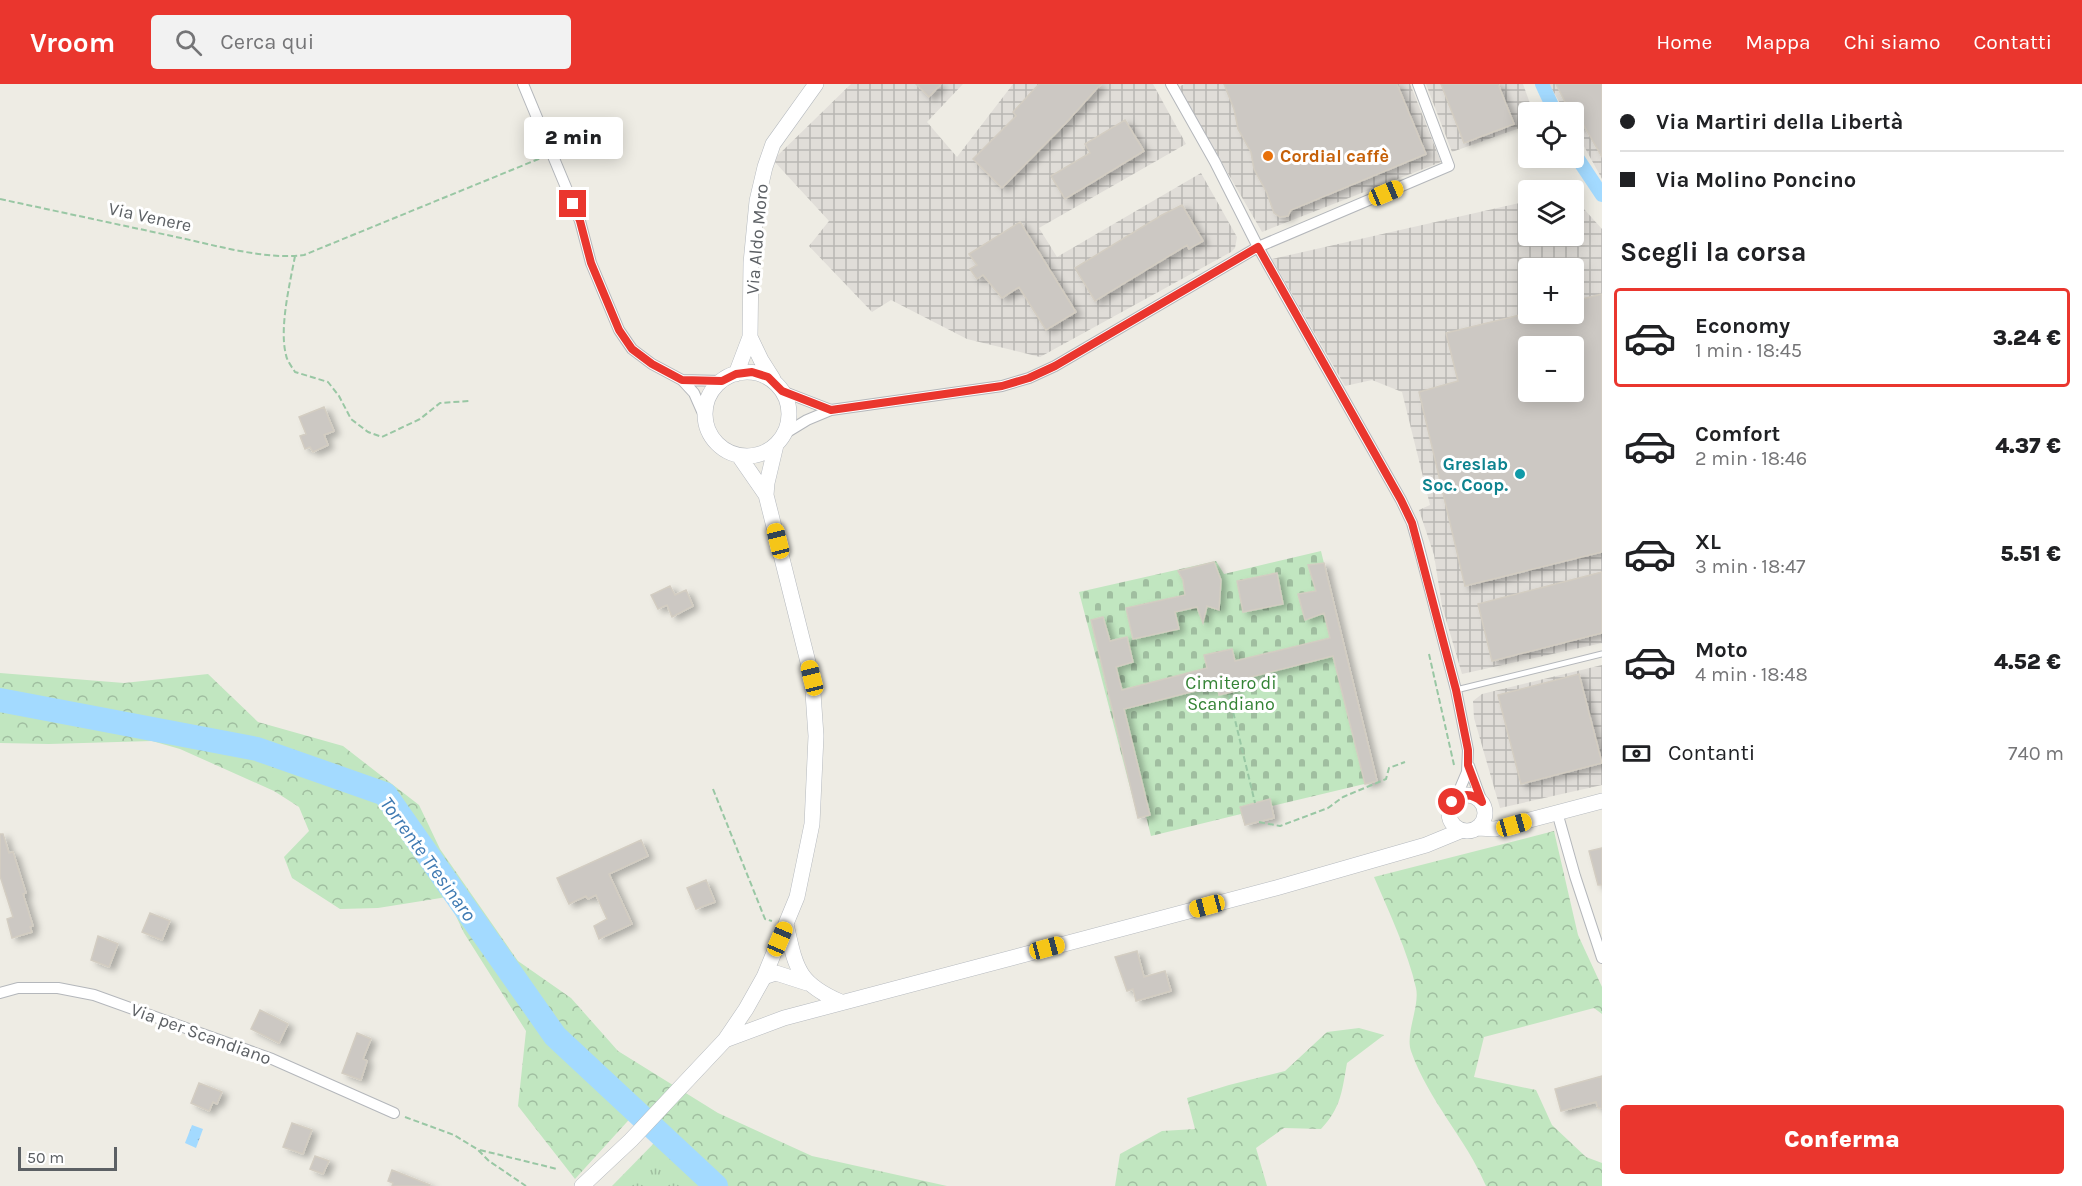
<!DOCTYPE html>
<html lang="it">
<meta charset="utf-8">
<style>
:root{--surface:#fff;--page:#f2f2f2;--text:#202124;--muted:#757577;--line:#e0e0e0;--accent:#ea362e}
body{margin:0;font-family:Karla,sans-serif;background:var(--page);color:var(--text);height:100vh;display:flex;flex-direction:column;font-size:22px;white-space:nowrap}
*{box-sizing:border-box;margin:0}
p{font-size:20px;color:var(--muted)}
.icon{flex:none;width:33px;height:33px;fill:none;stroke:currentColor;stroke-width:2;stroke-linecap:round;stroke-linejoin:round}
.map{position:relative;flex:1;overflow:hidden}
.panel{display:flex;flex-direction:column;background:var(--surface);width:480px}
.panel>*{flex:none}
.guide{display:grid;align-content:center;height:132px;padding:0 18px;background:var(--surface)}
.tools{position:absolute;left:1518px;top:18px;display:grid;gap:12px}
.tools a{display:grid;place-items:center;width:66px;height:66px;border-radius:6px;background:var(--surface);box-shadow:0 3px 15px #0003;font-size:30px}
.scale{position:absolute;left:18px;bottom:15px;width:99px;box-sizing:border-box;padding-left:6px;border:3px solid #5c6064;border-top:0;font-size:16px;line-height:21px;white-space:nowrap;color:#5c6064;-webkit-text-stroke:4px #fff;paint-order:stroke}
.end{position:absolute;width:27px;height:27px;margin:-14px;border:8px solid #ea362e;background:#fff;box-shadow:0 0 0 3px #fff}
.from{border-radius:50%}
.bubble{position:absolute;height:42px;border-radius:6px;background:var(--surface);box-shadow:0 3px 15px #0003;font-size:20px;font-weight:800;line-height:42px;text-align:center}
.car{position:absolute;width:18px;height:36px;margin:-18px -9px;border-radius:8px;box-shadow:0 0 4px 2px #0007;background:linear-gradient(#f5c518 24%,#345 0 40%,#f5c518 0 76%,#345 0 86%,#f5c518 0)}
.guide b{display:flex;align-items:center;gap:21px;height:57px;font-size:22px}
.guide b+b{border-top:2px solid var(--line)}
.guide i{width:15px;height:15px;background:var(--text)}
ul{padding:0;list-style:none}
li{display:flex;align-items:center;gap:18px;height:99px;margin:0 12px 9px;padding:0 6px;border:3px solid transparent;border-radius:6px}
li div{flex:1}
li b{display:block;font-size:22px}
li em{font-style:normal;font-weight:800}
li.active{border-color:var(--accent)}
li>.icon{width:54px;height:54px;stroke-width:1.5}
h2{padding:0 18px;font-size:27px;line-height:72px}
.pay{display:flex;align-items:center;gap:15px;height:66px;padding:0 18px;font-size:22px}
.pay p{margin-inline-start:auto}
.cta{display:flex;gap:12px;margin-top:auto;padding:12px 18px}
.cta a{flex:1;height:69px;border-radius:6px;background:var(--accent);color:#fff;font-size:24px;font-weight:800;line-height:69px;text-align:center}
header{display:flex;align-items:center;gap:36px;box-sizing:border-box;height:84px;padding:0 30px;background:var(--accent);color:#fff}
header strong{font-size:28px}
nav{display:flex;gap:33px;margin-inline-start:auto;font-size:21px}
.search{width:420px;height:54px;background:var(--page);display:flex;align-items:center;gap:15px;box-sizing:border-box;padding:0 21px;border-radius:6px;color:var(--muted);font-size:22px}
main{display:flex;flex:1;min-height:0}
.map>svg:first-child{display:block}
</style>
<header>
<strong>Vroom</strong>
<div class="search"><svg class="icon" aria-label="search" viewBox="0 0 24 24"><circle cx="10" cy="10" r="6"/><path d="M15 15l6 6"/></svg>Cerca qui</div>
<nav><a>Home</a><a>Mappa</a><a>Chi siamo</a><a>Contatti</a></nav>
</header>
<main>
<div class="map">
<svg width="1602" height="1102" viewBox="0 0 1602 1102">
<defs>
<pattern id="industrial-grid" width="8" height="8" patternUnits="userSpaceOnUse" patternTransform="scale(1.5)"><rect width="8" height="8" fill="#e0ddd8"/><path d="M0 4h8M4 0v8" fill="none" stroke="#b9b7b3"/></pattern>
<pattern id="grass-tufts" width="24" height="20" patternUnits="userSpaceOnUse" patternTransform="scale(1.5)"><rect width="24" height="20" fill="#c1e6c0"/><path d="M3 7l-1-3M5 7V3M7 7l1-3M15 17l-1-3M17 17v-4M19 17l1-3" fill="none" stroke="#a0bea0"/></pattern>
<pattern id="forest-crowns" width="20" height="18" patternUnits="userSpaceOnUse" patternTransform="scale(1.5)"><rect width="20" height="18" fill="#c1e6c0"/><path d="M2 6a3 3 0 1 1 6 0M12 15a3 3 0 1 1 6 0" fill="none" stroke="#a0bea0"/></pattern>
<pattern id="cemetery-stones" width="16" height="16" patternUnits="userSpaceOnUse" patternTransform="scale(1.5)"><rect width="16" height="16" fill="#c1e6c0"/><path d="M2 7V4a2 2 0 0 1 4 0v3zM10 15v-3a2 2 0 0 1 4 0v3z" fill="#a0bea0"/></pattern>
<pattern id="water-ripples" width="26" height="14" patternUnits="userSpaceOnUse" patternTransform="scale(1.5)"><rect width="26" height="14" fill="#a3daff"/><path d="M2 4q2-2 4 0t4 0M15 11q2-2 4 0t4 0" fill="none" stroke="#88b4d2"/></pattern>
<filter id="shadow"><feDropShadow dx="5.5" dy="3.5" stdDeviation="3" flood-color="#0004"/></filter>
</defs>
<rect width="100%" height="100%" fill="#eeece4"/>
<path fill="url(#industrial-grid)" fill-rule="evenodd" d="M851 0H963L927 38 957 73 1013 0H1153L1186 60 1039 144 1057 173 1201 89 1237 153 1235 164 1231 168 1040 273 967 255 891 216 872 228 809 162 829 137 773 76Z
M1185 0H1410L1441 78 1262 148 1178 3Z
M1426 0H1523L1533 28H1528V41L1452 68Z
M1549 0H1602V95L1574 44V28H1565Z
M1574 114 1602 145V559L1462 590 1442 522 1434 471 1419 426 1430 421 1402 308 1372 296 1345 302 1272 175 1528 117V152H1574ZM1528 184H1574V230H1528ZM1528 262H1574V308H1528Z
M1602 581V701L1500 724 1474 634 1473 617 1482 610Z"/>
<path fill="url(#grass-tufts)" d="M661 1052H662L716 1102H612Z"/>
<path fill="url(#forest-crowns)" d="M0 589 124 599 208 590 258 638 343 662 419 721 440 765 518 877 571 914 618 967 718 1029 812 1072 947 1102H716L636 1028 575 1095 518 1022 526 947 464 849 447 813 378 824 340 825 292 794 284 773 309 747 299 723 274 707 180 665 152 657 49 660 0 659Z
M1554 747 1578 851 1602 903V930L1594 924 1484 953 1474 993 1536 1006 1552 1041 1586 1073 1602 1079V1102H1486C1466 1054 1429 1018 1411 967 1405 950 1420 922 1416 904 1408 868 1389 828 1374 793Z
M1359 944 1384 951 1347 979C1342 1007 1341 1024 1321 1045L1284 1044 1256 1064 1267 1102H1115L1120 1070 1162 1047 1195 1045 1187 1014 1229 1001 1285 987 1327 948Z"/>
<path fill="url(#cemetery-stones)" d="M1321 467 1377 697 1272 722 1274 734 1245 741 1241 730 1151 752 1146 732 1138 734 1079 508 1216 477 1224 490Z"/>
<path fill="url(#water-ripples)" d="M192 1041 203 1045 196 1064 185 1059Z"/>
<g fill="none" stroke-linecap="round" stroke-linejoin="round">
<path stroke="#a3daff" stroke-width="14" d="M1542 0 1555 28
M1574 69 1602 111"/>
<path stroke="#a3daff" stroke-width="24" d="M0 616 257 665 385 710 555 952 716 1102"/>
</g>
<path fill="#ccc8c3" stroke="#d3cdc2" stroke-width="1.5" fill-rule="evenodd" filter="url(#shadow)" d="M916 0H941L929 13Z
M1039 0H1101L1065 40 1002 104 973 75 1016 32 1013 28Z
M1224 0H1397L1426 70 1291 126 1288 132 1280 133 1274 129 1267 109 1254 85 1251 68 1238 45 1234 25Z
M1441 0H1498L1514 40 1464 59Z
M1556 0H1602V73L1583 40 1577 43 1574 35V28H1570Z
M1125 36 1144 67 1065 115 1051 92 1090 69 1085 60Z
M1182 121 1203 157 1189 165 1187 161 1095 217 1075 184 1162 131Z
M1020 138 1076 228 1046 246 1019 203 1002 214 983 191 977 195 970 185 977 181 969 170Z
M1602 210V468L1465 502 1419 308 1458 297 1446 249 1524 230H1574V217ZM1528 262H1574V308H1528Z
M324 323 334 347 324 351 328 361 313 368 310 363 305 365 300 352 306 350 299 333Z
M1214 478 1221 496 1219 526 1207 522 1203 539 1197 523 1175 528 1179 545 1133 555 1126 524 1185 511 1183 496 1178 487Z
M1324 479 1377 697 1365 700 1333 572 1247 594 1248 598 1234 600 1236 607 1219 611 1218 604 1204 607 1203 605 1124 625 1150 731 1138 734 1091 536 1103 533 1110 557 1127 553 1133 578 1116 583 1122 606 1207 584 1204 571 1232 565 1235 577 1330 554 1324 529 1305 536 1298 510 1316 507 1308 481Z
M1602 488V549L1492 577 1478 520Z
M1277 489 1283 520 1243 528 1237 497Z
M670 502 675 511 686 506 693 522 672 533 667 521 658 525 651 511Z
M1579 590 1602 679 1521 700 1498 611Z
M1270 715 1274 734 1245 741 1240 723Z
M0 750H3L9 769 13 768 26 809 23 810 33 842 30 843 32 848 12 854 7 835 13 833 0 792Z
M641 756 648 772 609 790 632 840 599 855 594 842 607 835 596 811 588 815 586 812 569 820 557 794Z
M1602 764V801H1598L1589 767Z
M706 796 715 818 696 825 687 804Z
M150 829 170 837 162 856 142 848Z
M98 852 118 860 109 883 91 876Z
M1137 867 1144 893 1165 887 1171 907 1136 917 1133 905 1127 907 1115 873Z
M260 926 288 940 279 959 251 945Z
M357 949 371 955 363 975 367 977 361 996 342 989Z
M1602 992V1024H1598L1596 1018 1561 1027 1555 1005Z
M199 999 222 1008 217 1020 213 1018 209 1027 191 1019Z
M292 1039 312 1046 303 1070 283 1063Z
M315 1072 329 1077 323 1090 310 1085Z
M392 1086 430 1101 429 1102H392L393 1099 388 1097Z"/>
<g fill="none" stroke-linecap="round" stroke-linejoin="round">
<defs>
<path id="lane" d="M1456 606 1602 570"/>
<path id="street" d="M523 0 580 137 591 179 619 246 632 265 652 280 682 296 694 309 705 334
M1171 0 1215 78 1258 163 1401 416 1412 439 1418 460 1456 606 1468 666 1467 688 1456 714
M682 296 722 297
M782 307 831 326
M784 350 807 336 831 326 1002 302 1029 294 1055 282 1258 163 1449 82 1418 0
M1469 682 1482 718
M1557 728 1575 792 1602 874
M0 909 18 904H58L94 911 272 975 394 1029"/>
<path id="secondary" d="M750 253 761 276 773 295
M705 330a42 42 0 1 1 84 0a42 42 0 1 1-84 0Z
M736 290 750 253 751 179 757 117 765 83 773 60 816 0
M739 372 766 411
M1449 729a18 18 0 1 1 36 0a18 18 0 1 1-36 0Z
M1478 744 1495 745 1602 717
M786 840C796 884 797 899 841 918
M764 893 776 889 807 899
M725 956 784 934 1276 804 1426 761 1460 747
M582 1102 631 1056 725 956 746 925 764 893 797 813 812 740 816 652 812 594 766 411 767 399 776 361"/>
</defs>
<use href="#lane" stroke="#b4b7bb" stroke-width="7"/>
<use href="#street" stroke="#b4b7bb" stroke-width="12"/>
<use href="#secondary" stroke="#b5b9be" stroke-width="16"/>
<path stroke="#99c7a4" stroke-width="2" stroke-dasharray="6 3" stroke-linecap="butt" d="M0 115C60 128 121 141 181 154 218 162 266 176 304 171L541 74
M295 172C290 199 279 244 286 271 287 277 292 283 295 288L328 298 339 312 351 335 368 348 382 353 420 335 440 319 470 317
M1429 570 1454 681
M1229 611 1255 719
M713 705 765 835 772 837
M1259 738 1280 742 1328 724 1343 713 1386 695 1389 684 1405 678
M405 1033 454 1051 477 1065 489 1077 526 1102
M480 1066 557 1085"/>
<use href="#lane" stroke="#fff" stroke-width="5"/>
<use href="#street" stroke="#fff" stroke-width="10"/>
<use href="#secondary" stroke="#fff" stroke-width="15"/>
</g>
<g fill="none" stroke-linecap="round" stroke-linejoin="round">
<path stroke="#ea362e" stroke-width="8" d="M573 120 580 137 591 179 619 246 632 265 652 280 682 296 722 297 736 290 752 288 768 293 782 307 831 326 1002 302 1029 294 1055 282 1258 163 1401 416 1412 439 1456 606 1468 666V681L1482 718C1472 709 1462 709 1452 718"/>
</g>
<circle fill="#e8710a" stroke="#fff" stroke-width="2" cx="1268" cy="72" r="6"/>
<circle fill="#0f9aa8" stroke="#fff" stroke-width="2" cx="1520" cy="390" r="6"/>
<g text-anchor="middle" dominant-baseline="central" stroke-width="6" stroke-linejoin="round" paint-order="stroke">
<g font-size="18" font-weight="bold" fill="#c56008" stroke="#fff" text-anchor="start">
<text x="1280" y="72">Cordial caffè</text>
</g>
<g font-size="18" fill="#5c6064" stroke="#fff">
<text transform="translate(150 133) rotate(12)">Via Venere</text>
<text transform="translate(757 155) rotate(-85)">Via Aldo Moro</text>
<text transform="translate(201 950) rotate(20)">Via per Scandiano</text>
</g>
<g font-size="18" font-weight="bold" fill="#0d838f" stroke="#fff" text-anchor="end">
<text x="1508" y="380">Greslab<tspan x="1508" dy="21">Soc. Coop.</tspan></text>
</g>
<g font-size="18" fill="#348335" stroke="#fff">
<text x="1231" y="599">Cimitero di<tspan x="1231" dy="21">Scandiano</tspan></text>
</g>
<g font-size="20" font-style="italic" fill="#3f7ab2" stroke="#fff">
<text transform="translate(428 775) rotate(54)">Torrente Tresinaro</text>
</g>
</g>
</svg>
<div class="tools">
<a><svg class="icon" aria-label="locate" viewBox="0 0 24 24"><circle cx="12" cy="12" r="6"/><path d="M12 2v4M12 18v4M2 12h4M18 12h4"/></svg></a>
<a><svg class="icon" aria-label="layers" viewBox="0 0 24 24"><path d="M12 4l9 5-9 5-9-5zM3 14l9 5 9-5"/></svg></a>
<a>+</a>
<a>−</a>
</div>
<div class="scale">50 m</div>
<i class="end from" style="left:1452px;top:718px"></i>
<i class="end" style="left:573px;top:120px"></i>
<div class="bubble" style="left:524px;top:33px;width:99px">2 min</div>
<i class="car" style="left:1386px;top:109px;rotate:67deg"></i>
<i class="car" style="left:778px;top:457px;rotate:346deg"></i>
<i class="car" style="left:812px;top:594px;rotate:346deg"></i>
<i class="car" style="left:1514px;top:741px;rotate:74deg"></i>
<i class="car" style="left:1207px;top:822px;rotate:255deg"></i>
<i class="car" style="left:780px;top:855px;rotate:23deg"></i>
<i class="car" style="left:1047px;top:864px;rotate:75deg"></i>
</div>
<section class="panel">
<div class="guide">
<b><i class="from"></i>Via Martiri della Libertà</b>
<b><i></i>Via Molino Poncino</b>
</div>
<h2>Scegli la corsa</h2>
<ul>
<li class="active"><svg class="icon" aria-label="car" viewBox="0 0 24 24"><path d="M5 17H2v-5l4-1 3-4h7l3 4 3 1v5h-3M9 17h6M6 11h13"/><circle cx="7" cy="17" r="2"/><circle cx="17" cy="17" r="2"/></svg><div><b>Economy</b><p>1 min · 18:45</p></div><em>3.24 €</em></li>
<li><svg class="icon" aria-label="car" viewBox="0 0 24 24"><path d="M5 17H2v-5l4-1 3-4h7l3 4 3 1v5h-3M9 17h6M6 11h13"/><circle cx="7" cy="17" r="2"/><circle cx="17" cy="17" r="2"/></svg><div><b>Comfort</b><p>2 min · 18:46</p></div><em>4.37 €</em></li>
<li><svg class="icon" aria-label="car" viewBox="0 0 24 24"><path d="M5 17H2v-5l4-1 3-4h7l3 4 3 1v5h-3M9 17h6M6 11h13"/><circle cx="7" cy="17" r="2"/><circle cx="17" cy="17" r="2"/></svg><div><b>XL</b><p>3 min · 18:47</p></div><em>5.51 €</em></li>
<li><svg class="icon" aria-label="car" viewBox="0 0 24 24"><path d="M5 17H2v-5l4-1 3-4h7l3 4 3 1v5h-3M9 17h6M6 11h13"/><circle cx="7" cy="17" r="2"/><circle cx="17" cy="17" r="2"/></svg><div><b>Moto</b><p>4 min · 18:48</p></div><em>4.52 €</em></li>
</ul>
<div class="pay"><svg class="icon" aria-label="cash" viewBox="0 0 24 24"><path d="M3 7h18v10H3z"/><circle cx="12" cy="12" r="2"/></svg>Contanti<p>740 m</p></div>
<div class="cta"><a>Conferma</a></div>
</section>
</main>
